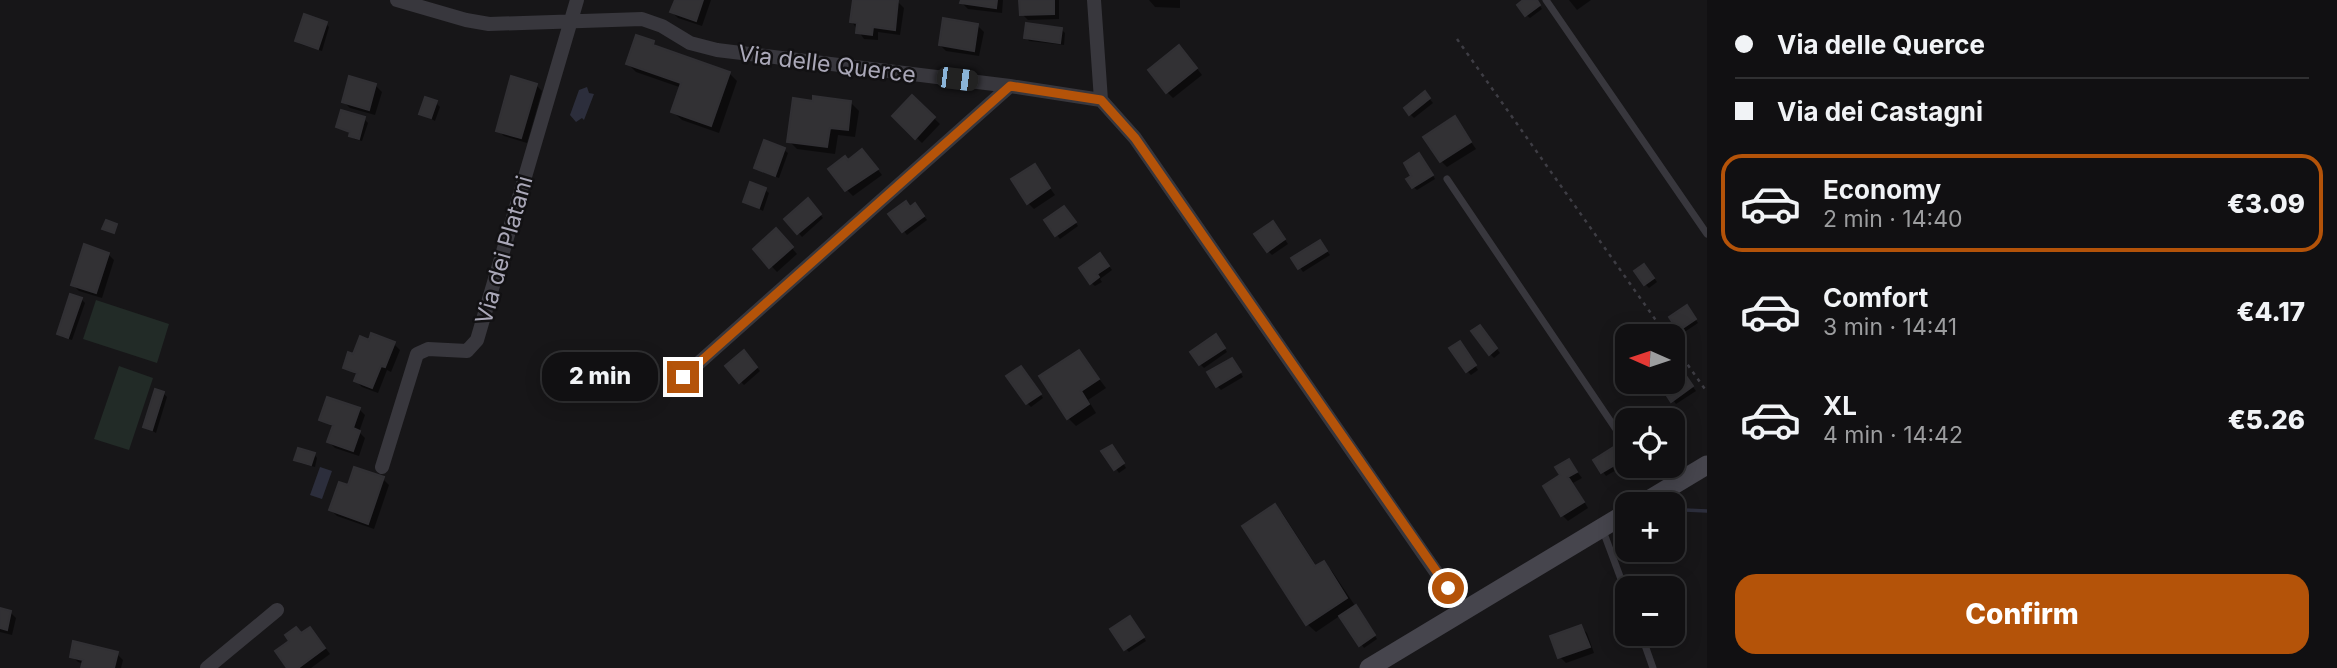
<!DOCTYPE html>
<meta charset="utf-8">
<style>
:root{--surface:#111012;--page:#1e1e20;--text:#f1f3f6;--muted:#9c9d9f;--line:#303032;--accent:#b45309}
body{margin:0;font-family:Inter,sans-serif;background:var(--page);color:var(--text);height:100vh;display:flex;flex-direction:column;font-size:26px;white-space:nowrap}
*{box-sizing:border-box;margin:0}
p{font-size:23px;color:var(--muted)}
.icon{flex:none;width:38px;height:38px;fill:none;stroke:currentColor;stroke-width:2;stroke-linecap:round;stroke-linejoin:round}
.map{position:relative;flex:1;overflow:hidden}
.drawer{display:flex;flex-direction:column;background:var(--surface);width:630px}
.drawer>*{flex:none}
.banner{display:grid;align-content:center;height:154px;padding:0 28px;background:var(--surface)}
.needle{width:46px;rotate:273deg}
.buttons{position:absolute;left:1615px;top:324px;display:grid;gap:14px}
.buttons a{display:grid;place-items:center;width:70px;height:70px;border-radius:14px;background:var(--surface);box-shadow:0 4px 18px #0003,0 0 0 2px var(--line);font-size:35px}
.end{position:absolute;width:32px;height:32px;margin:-16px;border:9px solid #b45309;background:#fff;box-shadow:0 0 0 4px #fff}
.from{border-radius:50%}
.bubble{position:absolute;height:49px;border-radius:21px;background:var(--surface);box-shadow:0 4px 18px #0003,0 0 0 2px var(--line);font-size:23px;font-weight:800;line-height:49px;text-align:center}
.car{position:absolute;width:21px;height:42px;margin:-21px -10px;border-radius:9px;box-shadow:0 0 5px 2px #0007;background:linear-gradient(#222 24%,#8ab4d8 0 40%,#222 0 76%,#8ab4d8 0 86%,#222 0)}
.banner b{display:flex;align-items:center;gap:24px;height:66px;font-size:26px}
.banner b+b{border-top:2px solid var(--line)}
.banner i{width:18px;height:18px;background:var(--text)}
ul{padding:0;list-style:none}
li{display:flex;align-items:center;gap:21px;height:98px;margin:0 14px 10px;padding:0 14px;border:4px solid transparent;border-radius:21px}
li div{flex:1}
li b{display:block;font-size:26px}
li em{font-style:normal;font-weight:800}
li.selected{border-color:var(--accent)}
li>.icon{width:63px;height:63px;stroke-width:1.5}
.primary-button{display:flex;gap:14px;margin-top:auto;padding:14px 28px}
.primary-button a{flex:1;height:80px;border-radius:21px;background:var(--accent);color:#fff;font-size:28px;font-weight:800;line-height:80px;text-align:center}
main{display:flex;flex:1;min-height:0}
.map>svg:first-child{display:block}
</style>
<main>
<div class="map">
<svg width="1707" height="668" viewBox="0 0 1707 668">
<rect width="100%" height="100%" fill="#171618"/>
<path fill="#222b27" d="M96 300 169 324 157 363 83 339Z
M119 366 153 378 129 450 94 439Z"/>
<path fill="#2c2e3c" d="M587 87 589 93 594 94 584 120 582 118 576 122 570 115 579 90Z
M320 467 332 471 322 499 310 495Z"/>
<path fill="#0007" d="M676 0H711L702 26 678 18 672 12Z
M855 0 898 2 904 8 900 35 878 32V40L864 39 852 22Z
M962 0H1003L1002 13 968 9 962 3Z
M1021 0H1059V19L1028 20 1022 14Z
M1149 0H1180V8L1155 7Z
M1526 0H1536L1542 9 1530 18 1526 15Z
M1569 0H1591L1577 10Z
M326 24 329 27 322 51 300 44 297 41Z
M978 26 984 32 979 56 946 51 940 45Z
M1062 30 1065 33 1064 45 1029 41 1026 37Z
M653 43 660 49 729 73 737 81 719 133 682 120 673 112 682 88 636 72 628 64Z
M1185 53 1202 75 1173 98 1167 92Z
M350 78 376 86 382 92 375 115 350 108 344 102Z
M536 85 542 91 527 143 504 136 498 130Z
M912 97 940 124 922 143 894 116Z
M1428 97 1433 103 1414 118 1410 114Z
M436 103 440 107 435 121 421 113Z
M851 103 859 111 855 137 838 135 835 154 797 149 789 141Z
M364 119 368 123 362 141 354 139 351 133 338 127Z
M1455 119 1476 149 1447 167 1441 161Z
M784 150 788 153 779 178 760 171 756 167Z
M868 157 882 175 853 196 847 190 849 162Z
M1423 159 1435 179 1417 190 1413 187Z
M1034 166 1055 195 1034 209 1028 203Z
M765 190 769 193 763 211 745 202Z
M808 201 823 218 802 237 786 219Z
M911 208 918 209 927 220 907 235 891 215Z
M1068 212 1078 226 1060 239 1046 221Z
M1276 227 1288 244 1272 255 1268 251Z
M781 236 797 254 777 272 755 249Z
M1320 242 1330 255 1303 272 1294 259Z
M108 254 114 260 102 298 79 291 73 285Z
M1104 259 1112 270 1100 279 1102 282 1095 286 1091 283Z
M1648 269 1657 282 1649 288 1645 284Z
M81 299 85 303 72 340 62 337 59 333Z
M1690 311 1698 323 1683 333 1679 329Z
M1483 331 1500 353 1494 358 1490 354Z
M1219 340 1227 352 1204 368 1200 364Z
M394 344 400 350 391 372 387 370 378 393 362 387 356 381 358 376 345 367 354 356Z
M1463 347 1478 370 1471 375 1467 371Z
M1079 352 1106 388 1088 400 1096 413 1076 426 1068 418Z
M747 356 760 371 744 385 740 381Z
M1235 363 1243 377 1221 390 1217 386Z
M1025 372 1043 398 1031 407 1027 403Z
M1685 376 1696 391 1676 404 1662 385 1673 382V378Z
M163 393 167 397 156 433 145 427Z
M359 409 365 415 359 432 365 438 359 456 335 448 329 442 334 428 321 419Z
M1617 448 1628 463 1606 476 1595 461Z
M1115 450 1126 468 1119 473 1104 452Z
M314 454 317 458 315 467 300 463 296 460Z
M1569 461 1582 478 1573 483 1588 508 1568 521 1562 515 1563 476Z
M355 469 383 479 389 485 374 529 337 516 331 510 349 487Z
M1275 506 1283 514 1317 567 1323 563 1332 571 1377 639 1364 648 1341 615 1316 632 1307 624Z
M0 610 10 612 16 618 12 635 0 632Z
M1130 618 1146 641 1129 652 1125 648Z
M1581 627 1587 633 1594 653 1566 663 1560 657Z
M302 635H316L330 654 311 668H289Z
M117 654 123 660 121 668H83L84 664 78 662 72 656Z"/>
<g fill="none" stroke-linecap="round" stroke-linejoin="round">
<path stroke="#2c2e3c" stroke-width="3.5" d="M1685 510 1707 511"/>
</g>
<path fill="#323134" stroke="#313034" stroke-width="2" d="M675 0H703L696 21 670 12Z
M853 0H898L895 30 873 27 872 35 856 33 857 23 850 22Z
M961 0H997L996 8 960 3Z
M1019 0H1054V14L1020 15Z
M1523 0H1537L1540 5 1525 16 1517 5Z
M304 14 327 22 318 49 295 41Z
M943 18 978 24 974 51 939 45Z
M1026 23 1062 28 1060 43 1024 38Z
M636 35 654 41 653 45 730 72 711 126 671 112 681 83 626 64Z
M1179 45 1197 68 1166 93 1148 70Z
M349 76 376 84 369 110 342 102Z
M511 76 537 84 521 138 496 131Z
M1425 91 1430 98 1409 115 1404 108Z
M912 95 935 117 915 139 892 116Z
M813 96 851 101 848 130 830 128 827 147 787 142 793 98 813 101Z
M425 97 437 101 431 118 419 114Z
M341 110 365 117 359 139 349 136 350 132 336 127Z
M1455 116 1471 142 1440 162 1423 137Z
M764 140 785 148 775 176 754 168Z
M862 149 878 169 845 191 828 169 845 156 848 160Z
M1419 153 1433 175 1412 188 1406 179 1411 176 1404 163Z
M1035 164 1050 188 1027 204 1011 179Z
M750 182 766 188 759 208 743 202Z
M808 198 821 214 797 234 784 219Z
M906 201 910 207 915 203 924 216 902 232 888 214Z
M1064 206 1076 222 1055 236 1044 220Z
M106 220 117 224 114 233 102 229Z
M1273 221 1285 239 1267 252 1254 234Z
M776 228 793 247 769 268 753 249Z
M1320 240 1327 251 1298 269 1291 258Z
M84 244 109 253 96 293 71 285Z
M1100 253 1109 266 1097 274 1099 277 1090 284 1079 268Z
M1644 264 1654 278 1644 285 1634 271Z
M70 294 82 298 68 338 57 334Z
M1687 305 1696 319 1678 331 1669 317Z
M1480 325 1497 348 1489 355 1471 331Z
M371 333 395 342 385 367 381 366 372 388 354 381 357 373 343 368 348 352 353 354 360 336 369 340Z
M1216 334 1225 348 1199 365 1190 352Z
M1460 341 1476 365 1466 372 1449 348Z
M744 350 757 367 739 383 725 366Z
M1079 350 1099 379 1081 391 1089 404 1067 419 1039 376Z
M1232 358 1241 372 1216 387 1207 372Z
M1021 366 1041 394 1026 404 1006 376Z
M1682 370 1693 386 1671 402 1660 385 1665 382H1673V376Z
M155 389 164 392 152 430 143 427Z
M327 397 360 408 353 428 360 431 353 451 327 442 333 425 319 420Z
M1663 411 1669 420H1649Z
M1112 445 1124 463 1114 470 1101 451Z
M1617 445 1625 459 1601 473 1593 460Z
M298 448 315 453 311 465 294 460Z
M1569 459 1577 472 1568 477 1584 502 1561 516 1543 486 1560 475 1555 467Z
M354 467 384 477 368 524 329 510 339 482 348 485Z
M1275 504 1315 566 1324 561 1347 598 1306 625 1242 526Z
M1356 605 1375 635 1359 646 1339 616Z
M0 608 11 611 7 630 0 628Z
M1130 616 1144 637 1124 650 1110 629Z
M1581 625 1590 647 1558 658 1550 636Z
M296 627 301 633 310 627 325 648 298 668H287L275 651 289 641 285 635Z
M73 641 118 652 114 668H81L83 660 70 657Z"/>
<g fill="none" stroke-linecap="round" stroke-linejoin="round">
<path stroke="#3e3d44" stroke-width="2.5" stroke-dasharray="3.5 5" stroke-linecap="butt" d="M1457 39 1667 336
M1673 344 1707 392"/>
<path stroke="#38373d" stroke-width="7" d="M1546 0 1707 234
M1447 179 1628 447
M1650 466 1677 481
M1602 528 1628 598
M1641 634 1653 668"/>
<path stroke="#38373d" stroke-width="14" d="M397 0 466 20 489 24 642 19 662 26 690 43 717 50 1010 86 1101 100 1135 138 1463 611
M1094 0 1101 100
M683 377 1010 86
M382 467 417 354 428 349 467 351 477 340 577 0
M207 668 277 610"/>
<path stroke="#46454d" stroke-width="19" d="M1642 504 1707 465
M1369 668 1628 512"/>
</g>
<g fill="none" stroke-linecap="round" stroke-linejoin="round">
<path stroke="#b45309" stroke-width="9" d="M683 377 1010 86 1101 100 1135 138 1448 588"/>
</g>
<g text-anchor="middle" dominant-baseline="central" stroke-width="5" stroke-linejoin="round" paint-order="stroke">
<g font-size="23" fill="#aaa8b8" stroke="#121113">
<text transform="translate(827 64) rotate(7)">Via delle Querce</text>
<text transform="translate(504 250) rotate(-74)">Via dei Platani</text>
</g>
</g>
</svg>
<div class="buttons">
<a><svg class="needle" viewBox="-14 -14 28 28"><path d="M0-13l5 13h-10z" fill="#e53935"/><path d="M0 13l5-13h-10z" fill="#9c9d9f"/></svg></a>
<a><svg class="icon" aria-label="locate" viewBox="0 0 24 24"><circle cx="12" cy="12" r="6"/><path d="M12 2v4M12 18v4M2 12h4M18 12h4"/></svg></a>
<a>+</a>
<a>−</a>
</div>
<i class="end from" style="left:1448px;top:588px"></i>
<i class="end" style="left:683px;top:377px"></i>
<div class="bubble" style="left:542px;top:352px;width:116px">2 min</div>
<i class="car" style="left:957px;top:79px;rotate:97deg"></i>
</div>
<section class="drawer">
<div class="banner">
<b><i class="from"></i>Via delle Querce</b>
<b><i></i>Via dei Castagni</b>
</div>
<ul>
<li class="selected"><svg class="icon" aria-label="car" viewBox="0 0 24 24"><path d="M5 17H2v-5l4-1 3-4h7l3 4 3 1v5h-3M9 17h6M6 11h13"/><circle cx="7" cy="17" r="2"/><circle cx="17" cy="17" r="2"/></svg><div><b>Economy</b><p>2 min · 14:40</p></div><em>€3.09</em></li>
<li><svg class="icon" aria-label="car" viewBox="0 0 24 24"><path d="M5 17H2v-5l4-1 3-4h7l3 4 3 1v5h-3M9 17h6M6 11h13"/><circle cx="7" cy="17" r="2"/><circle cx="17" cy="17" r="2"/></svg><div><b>Comfort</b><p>3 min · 14:41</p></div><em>€4.17</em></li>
<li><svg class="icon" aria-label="car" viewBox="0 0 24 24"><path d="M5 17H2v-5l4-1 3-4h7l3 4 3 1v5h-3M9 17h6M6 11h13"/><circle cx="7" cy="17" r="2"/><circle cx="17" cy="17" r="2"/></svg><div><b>XL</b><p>4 min · 14:42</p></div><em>€5.26</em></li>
</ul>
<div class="primary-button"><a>Confirm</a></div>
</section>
</main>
